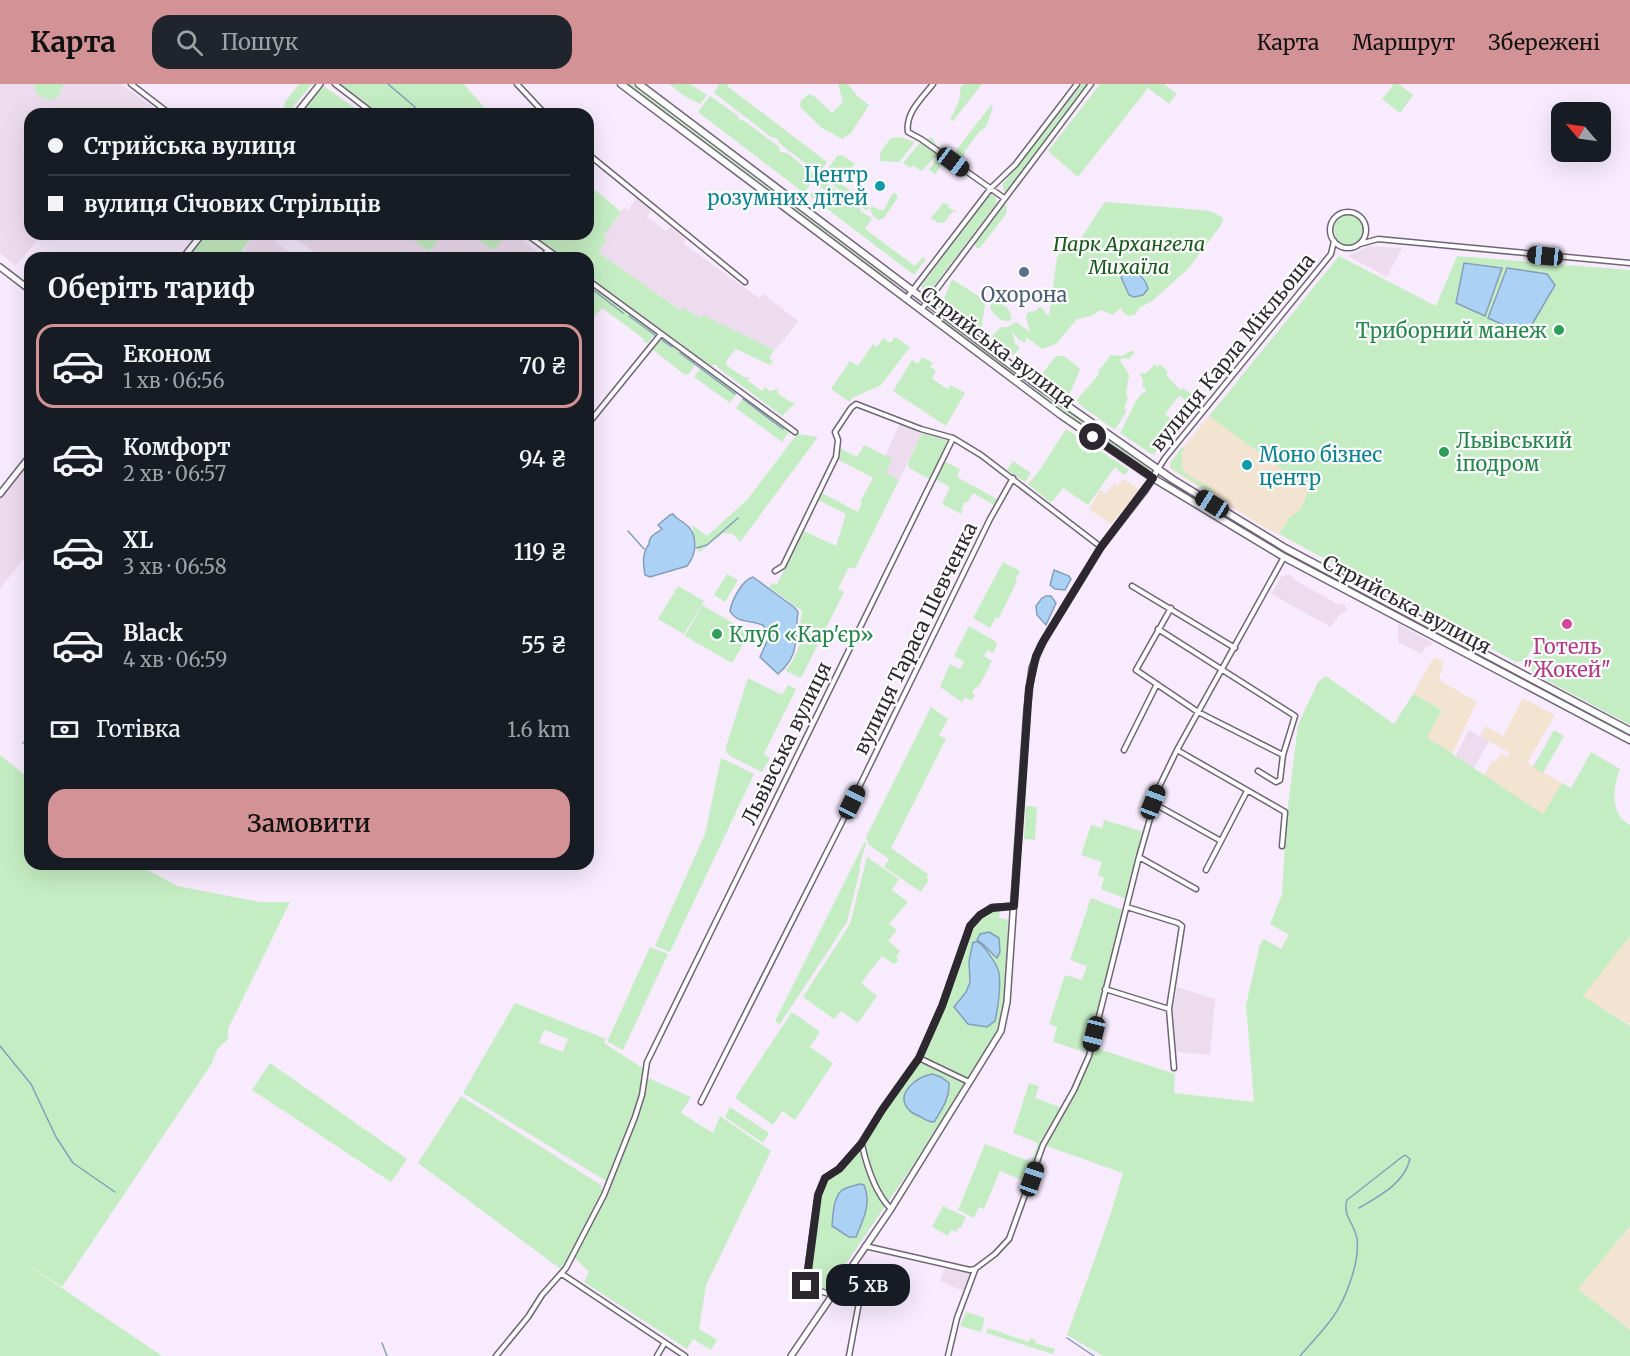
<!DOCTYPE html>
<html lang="uk">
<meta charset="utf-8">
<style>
:root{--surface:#171b24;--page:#20242c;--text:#f1f3f6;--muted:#9ea1a6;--line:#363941;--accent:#d39295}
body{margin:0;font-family:Merriweather,serif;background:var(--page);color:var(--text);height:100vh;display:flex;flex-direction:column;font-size:22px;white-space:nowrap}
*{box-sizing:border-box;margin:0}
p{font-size:20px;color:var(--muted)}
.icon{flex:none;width:33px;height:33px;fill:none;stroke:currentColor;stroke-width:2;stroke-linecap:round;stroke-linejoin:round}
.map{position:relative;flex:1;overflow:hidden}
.sheet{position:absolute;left:24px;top:168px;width:570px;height:618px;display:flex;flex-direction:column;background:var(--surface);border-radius:18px;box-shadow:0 6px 24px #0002}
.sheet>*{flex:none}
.banner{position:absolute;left:24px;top:24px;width:570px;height:132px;border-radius:18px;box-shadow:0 6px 24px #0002;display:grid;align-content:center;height:132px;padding:0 24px;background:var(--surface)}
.needle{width:39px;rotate:299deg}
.tools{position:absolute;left:1551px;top:18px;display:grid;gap:12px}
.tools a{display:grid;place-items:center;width:60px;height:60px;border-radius:12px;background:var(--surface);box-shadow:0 6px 24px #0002;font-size:30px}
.end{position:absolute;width:27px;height:27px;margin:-14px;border:8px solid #2d272f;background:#fff;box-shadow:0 0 0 3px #fff}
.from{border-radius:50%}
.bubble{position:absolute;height:42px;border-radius:18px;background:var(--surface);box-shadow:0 6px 24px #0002;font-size:20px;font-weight:600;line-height:42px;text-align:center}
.car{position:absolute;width:18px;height:36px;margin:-18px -9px;border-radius:8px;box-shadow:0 0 4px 2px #0007;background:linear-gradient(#222 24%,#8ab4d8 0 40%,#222 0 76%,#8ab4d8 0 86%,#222 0)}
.banner b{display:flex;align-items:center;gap:21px;height:57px;font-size:22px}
.banner b+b{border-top:2px solid var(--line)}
.banner i{width:15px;height:15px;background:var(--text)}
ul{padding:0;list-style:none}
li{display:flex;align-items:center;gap:18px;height:84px;margin:0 12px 9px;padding:0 12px;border:3px solid transparent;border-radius:18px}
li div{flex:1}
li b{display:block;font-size:22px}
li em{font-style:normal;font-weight:600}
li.current{border-color:var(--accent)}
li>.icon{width:54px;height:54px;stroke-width:1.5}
h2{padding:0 24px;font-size:27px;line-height:72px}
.pay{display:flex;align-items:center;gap:15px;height:66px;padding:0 24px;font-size:22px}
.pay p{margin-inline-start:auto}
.button{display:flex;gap:12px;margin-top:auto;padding:12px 24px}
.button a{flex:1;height:69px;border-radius:18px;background:var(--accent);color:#111;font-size:24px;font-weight:600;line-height:69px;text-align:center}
header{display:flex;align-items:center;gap:36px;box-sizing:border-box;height:84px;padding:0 30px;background:var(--accent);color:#111}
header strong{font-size:28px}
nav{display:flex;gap:33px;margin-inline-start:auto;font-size:21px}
.search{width:420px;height:54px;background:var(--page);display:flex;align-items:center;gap:15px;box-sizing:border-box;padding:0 21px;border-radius:18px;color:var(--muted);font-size:22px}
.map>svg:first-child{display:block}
</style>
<header>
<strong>Карта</strong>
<div class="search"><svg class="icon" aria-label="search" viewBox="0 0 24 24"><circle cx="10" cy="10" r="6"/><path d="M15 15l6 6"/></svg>Пошук</div>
<nav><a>Карта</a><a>Маршрут</a><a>Збережені</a></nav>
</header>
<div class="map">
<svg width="1630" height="1272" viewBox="0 0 1630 1272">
<rect width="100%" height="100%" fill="#f7ebfd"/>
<path fill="#f2e4d1" d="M1209 332 1309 405 1301 425 1289 434 1279 450 1264 443 1170 385V379Z
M1123 395 1140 406 1111 440 1089 425 1100 406 1106 410 1114 399 1119 402Z
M1434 573 1444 578 1439 596 1477 618 1452 671 1426 653 1442 626 1413 610Z
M1523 614 1553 630 1554 633 1527 679 1562 699 1544 731 1484 692 1493 676 1496 678 1501 669 1508 673 1510 669 1480 652 1486 642 1503 652Z
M1630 852V941L1583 912Z
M1630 1142V1246L1578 1205Z"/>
<path fill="#eddcee" d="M0 0H121L162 30H30V150H42L16 182 0 169Z
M638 113 652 125 647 133 666 147 670 143 686 155 684 160 759 214 763 210 798 237 783 257 774 266 703 231 700 234 684 225 681 227 598 168 607 156 603 153 621 128 624 124 628 126Z
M254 150H266L289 168 286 172 289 174H240Z
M290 150H362L365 152 367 150H406L429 168 442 150H471L493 167 507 150H516L537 168 534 174H322Z
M1369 162 1402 164 1387 193 1348 172Z
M900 340 922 349 899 396 885 389 892 376 885 372Z
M30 375V466L0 505V414Z
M1289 490 1298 498 1337 520 1344 521 1348 526 1340 530 1331 543 1271 510 1281 493Z
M1398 540 1433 559 1431 562H1426L1422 570 1398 558Z
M1469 646 1489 657 1473 685 1455 673Z
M1177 903 1215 915 1210 971 1176 968 1173 927Z
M945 1183 971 1190 965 1208 940 1197Z"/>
<path fill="#c5edc3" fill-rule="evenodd" d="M34 0H64L58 12 53 16 40 13 35 6Z
M299 0H312L288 29 284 25 285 18Z
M338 0H464L490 30H376Z
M628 0H632L893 198 891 199Z
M669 0H690L707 11 700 20 686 13Z
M719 0H729L727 2 827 78 819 90 779 59 778 55 771 53 714 9Z
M838 0H848L857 12 869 21 851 49 842 55 822 44 800 23 801 17 809 10 814 12 832 29 843 18Z
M965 0H982L953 37 950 36 959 17 961 2Z
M1082 0H1089L1006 108 1004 107 1002 101Z
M1100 0H1164L1177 10 1169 20 1148 4 1078 93 1048 67Z
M1394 0H1399L1413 11 1400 29 1382 15Z
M324 2 363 30H300Z
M710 12 737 31 740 37 743 36 779 63 780 68 787 69 816 92 804 109 698 28Z
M992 20 993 23 986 43 979 48 965 67 963 78 957 77 955 69 957 65Z
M900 53 915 58C909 64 905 72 899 78L879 77 881 67 891 54Z
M928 54H933L937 63H943L941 68 947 75 935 90 929 86 938 73 934 74 922 87 913 82 910 84 903 79 922 56Z
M842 71 855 80 849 88 844 85 836 96 870 121 867 127 822 93 837 72Z
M822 96 835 105 834 107 837 109 838 108 861 125 860 127 872 134 865 145 915 182 923 173 926 175 914 191 809 111 811 108 822 115 827 108 818 101Z
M588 100 621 128 603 153 607 156 598 168 681 227 683 224 700 234 703 231 774 266 769 274 773 277 770 281 736 265 727 276 726 281 744 293H749L747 296 762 307 765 303 769 307 778 305 777 309 792 319 795 317 794 320 782 332 721 286 715 280 711 282 588 192V174H564L530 150H588Z
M895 109 898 113 884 134 879 136 873 132 870 125 872 122 880 126H884L892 110Z
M991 111 995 112 997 119 930 207 927 209 922 208V201L987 113Z
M1108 118 1211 127 1223 134 1221 141 1188 185 1152 217 1139 224 1135 231 1128 232 1122 227 1121 223 1113 231 1101 226 1091 232 1077 235 1056 260 1042 265 1026 253V259L1019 256 1012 248 1015 260 1020 263 1016 269 1012 271 992 257 990 254 1001 243H1008L1016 238 1030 248 1026 233 1028 228 1035 227 1040 223 1043 224 1046 230 1049 232 1057 173 1064 165 1066 167 1072 160 1076 162 1104 119Z
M943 119 948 120 949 124 957 128H952L944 139H938L931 134Z
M1005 120 1007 125 1006 130 980 164H976L975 160Z
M1334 146a15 15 0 1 1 30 0a15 15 0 1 1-30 0Z
M205 150H253L238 174H186Z
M406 150H442L429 168Z
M471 150H507L493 167Z
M1339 172 1436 222 1457 172 1630 186V641L1533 589 1530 580 1544 554 1539 550 1526 576 1516 578 1279 450 1289 434 1301 425 1309 405 1209 332Z
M952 195 983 215 985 221 981 246H978L942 220Z
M588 199 655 247V253L653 252 648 259 643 258 644 255 602 224 594 233 588 229Z
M992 218C1002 217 1013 226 1011 236 1002 240 993 231 990 223Z
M938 231 1024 295V296L1023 297 936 233Z
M895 253 910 263 881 301 852 314 850 318 831 305 850 277 858 282 873 260 877 263 883 254 890 259Z
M663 254 693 275 695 281 689 290 685 291 652 265 659 255Z
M1132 266 1134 269 1129 275 1122 274 1120 276 1129 291 1126 310 1128 314 1124 324 1127 326 1115 346 1080 321 1077 316 1099 290 1098 288 1111 271 1122 272Z
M1056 272H1064L1080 285 1068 314 1042 296V290Z
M922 273 933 279 930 283 936 287 932 295 948 305 951 301 965 309 946 342 893 307 912 276 918 280Z
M1155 280 1158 283 1160 280 1168 288 1166 291 1180 306 1183 304 1198 315 1194 321 1179 312 1165 330 1178 341 1153 371 1120 349 1136 317 1142 309H1145L1146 304 1142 303 1143 296 1140 291 1142 288 1145 290Z
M705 284 736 307 737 309 730 319 694 293 700 285Z
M1039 306 1149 384 1148 386 1037 309Z
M744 313 790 347 782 358 736 324Z
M1066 345 1128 385V388L1123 391 1115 383 1088 421 1063 404 1051 419 1028 400 1039 387Z
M922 349 949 357 929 395 909 384 908 379Z
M797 350 818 353 740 458 733 450 723 449 700 468 697 465 692 441 707 452 747 416Z
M864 361 892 375 886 389 899 396 855 485 849 483 838 505 844 508 801 594 786 587C796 572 801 560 805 542L800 540 802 527 769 503 772 499 777 500 804 447 836 462 846 430 818 416 822 409 858 428 862 419 860 418 873 394 839 376 840 364 857 373Z
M1182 363 1184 365 1181 371 1183 374 1181 380 1184 385 1183 388 1213 406 1211 409 1171 384 1170 380Z
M944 377 960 385 957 393 997 415 994 421 973 409 968 418H965L961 426 963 427 961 430 942 420 950 403 935 395Z
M1013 377 1031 389 1025 398 1007 386Z
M1171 399 1286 468 1515 590 1516 592 1284 470 1169 401Z
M1003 478 1020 487 1015 496 1017 497 999 534 996 533 990 544 973 534Z
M727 490 738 496 725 518 714 511Z
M678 502 704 517 684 550 658 535Z
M702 521 750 549 732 579 685 552Z
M969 542 995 557 997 561 993 569 987 566 984 572 992 577 978 604 976 602 972 609 975 611 971 617 965 613 962 618 940 603 950 580 960 585 964 578 954 572Z
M1326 592 1394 640 1413 610 1442 626 1427 653 1543 730 1562 699 1571 704 1591 668 1620 685C1613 703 1609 730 1630 741V852L1583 912 1630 942V1142L1578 1205 1630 1246V1272H1103L1067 1251 1108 1138 1123 1089 1046 1062C1063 1030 1084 998 1093 963L1175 990 1174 1009 1254 1018 1246 921 1260 860 1264 855 1281 865 1289 851 1270 840 1282 811 1286 738 1298 641 1318 598Z
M748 594 782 611 788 601 796 605 764 670 770 674 762 688 730 672 725 666Z
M1527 597 1630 650V653L1528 599Z
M931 623 948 635 939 651 946 655 891 764 928 790 926 793 929 795 921 808 884 783 889 775 869 761 866 753Z
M1554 646 1564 652 1543 689 1533 683Z
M0 671 30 695V780H137L177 802 260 818H290L228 945C229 961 227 954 219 963 216 966 214 974 212 979L62 1203 10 1169 162 1272H0Z
M721 674 754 690 670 868 655 862 705 750Z
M1026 722 1037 723 1035 756 1024 755Z
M1104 736 1144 748 1126 815 1101 805 1104 794 1098 791 1102 778 1081 771 1091 741 1102 744Z
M865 757 866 760 860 780V786L847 838 780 940 775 937Z
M867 773 899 795 892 806 908 818 889 840 897 846 888 857 900 867 896 873 899 876 894 880 882 872 861 899 877 912 858 939 841 927 834 935 803 913 850 840Z
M1091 814 1123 826 1088 969 1053 958 1057 943 1049 940 1065 891 1082 896 1087 882 1070 876Z
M1000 824 999 834 1006 835 1008 838C1006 877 1008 920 993 957L907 1090 828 1206 811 1200 808 1195 821 1109 827 1095 839 1087 864 1059 922 972 944 923 969 851C976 838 985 828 1000 824ZM978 858C986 866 997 878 999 889 1001 901 998 925 995 937L987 943 968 940 957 917C971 908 970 893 969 878 969 871 971 865 973 859Z
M650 863 668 870 623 966 608 958V956Z
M515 919 606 955 604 959 644 985 639 1014 644 1016 648 994 691 1013 681 1029 713 1049 720 1032 771 1067 706 1201 699 1245 717 1256 711 1266 693 1255 687 1265 584 1198 589 1188 574 1173 609 1107V1099L463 1009ZM544 946 568 955 563 968 539 959Z
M792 928 820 948 810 963 833 979 795 1036 782 1027 773 1041 735 1014Z
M270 979 407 1075 391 1098 252 1006Z
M1029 999 1039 1002 1035 1014 1062 1024 1043 1059 1029 1099 1000 1087 984 1125 979 1123 974 1134 958 1126 985 1060 1031 1078 1038 1059 1013 1049Z
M461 1012 601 1101 602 1110 562 1186 418 1079Z
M730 1023 769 1049 763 1059 725 1033Z
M943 1122 966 1133 961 1144 959 1143 956 1148 951 1146 948 1152 932 1143Z
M966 1228 985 1234 981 1248 960 1242Z
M988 1244 1029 1258 1031 1254 1036 1256 1035 1259 1055 1265 1053 1270 986 1249Z"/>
<path fill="#abd1f5" stroke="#859eba" stroke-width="1.5" d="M1464 179 1502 184 1485 232 1456 219Z
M1507 184 1547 190 1555 201 1526 251 1488 234Z
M1127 186C1138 188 1145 193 1148 205L1143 211 1134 213 1129 211 1121 193 1123 188Z
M673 430C676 435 680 436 684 439 699 449 697 470 687 482L650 493 645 491C643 479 642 469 649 460 649 451 656 450 662 445L658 441 670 431Z
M1054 486 1069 492 1071 495 1065 506 1055 505 1050 501Z
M753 493 794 523 798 528C794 555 801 570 778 590L760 573 768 555 764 542C753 535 738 541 730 527 732 516 742 496 753 493Z
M1046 512H1051L1056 519 1046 541 1037 531 1036 522 1042 514Z
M989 848 999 854 1000 868 997 874C992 870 985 861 977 856L980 850Z
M973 858H978C986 864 997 880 999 889 1001 901 998 925 995 937L987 943 968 940 954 923 966 908 970 898 969 877Z
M932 990 941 993 949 999C950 1014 942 1025 934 1038 929 1038 926 1036 921 1033 917 1031 911 1029 909 1026 894 1010 917 992 932 990Z
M859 1100 864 1101C872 1119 863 1136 856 1153H849L832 1142C833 1132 833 1110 844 1105 848 1103 854 1102 859 1100Z"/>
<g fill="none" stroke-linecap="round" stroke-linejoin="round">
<path stroke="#859eba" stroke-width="1.5" d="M388 0 415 23 410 30
M588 202 623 229
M629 232 655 251
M662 256 672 263
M680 269 735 310
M743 315 783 345
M628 447 644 465
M696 464 707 461 738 434
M23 659 30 654
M0 962 31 1000 56 1053 73 1079 115 1108
M1067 1254 1094 1272
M382 1259 387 1272
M1300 1272C1311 1259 1323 1247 1333 1233 1346 1215 1360 1177 1357 1155 1355 1140 1342 1132 1347 1116L1402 1073 1405 1071 1410 1075C1404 1100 1379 1112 1359 1124"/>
<defs>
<path id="street" d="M131 0 170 30
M335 0 374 30
M517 0 545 30
M933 0C922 14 905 29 908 48L921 55 1004 114
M588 70 745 198
M1330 146a18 18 0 1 1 36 0a18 18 0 1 1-36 0Z
M526 150 559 174
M1360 160 1378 155 1630 179
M542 174 548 166
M588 196 795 348
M906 215 991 104 1015 81 1077 0
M921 226 1091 0
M588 340 661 250
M1158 385 1165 374 1331 170 1334 157
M775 487 783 482 836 373 838 356 835 348 851 324 856 320 921 345 953 354 981 371 1101 463
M1132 502 1235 564
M1171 524 1136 586 1198 628 1283 671
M1158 545 1295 632 1283 671 1280 696 1276 698 1258 687
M1124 666 1157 600
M1177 666 1285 728 1282 762
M1153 719 1221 757
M1139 773 1196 805
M1206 786 1247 707
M1127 823 1178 839 1182 842 1169 925 1174 984
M1105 905 1169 925
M919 974 969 998
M701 1018 842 738 990 435 1013 394
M862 1061C867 1083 875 1109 891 1125
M865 1162 970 1186 975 1185 995 1170 1009 1155 1043 1061 1074 1006 1089 972 1139 773 1159 703 1177 666 1284 473
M849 1187 863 1197 849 1272
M562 1190 685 1272
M863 1197 884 1207
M832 1211 805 1202 818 1111 825 1094 839 1085 861 1060 882 1026 919 974 942 923 970 842 980 831 992 823 1014 822
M496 1272 528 1233 542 1211 566 1184 604 1111 635 1033 642 1011 647 978 953 354
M657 1272 664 1260
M948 1272 957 1234 975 1186"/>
<path id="secondary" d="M296 30 320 0
M183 174 202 150
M0 183 30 206
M0 410 30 372
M791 1272 891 1125 1001 947 1007 918 1027 625 1032 584 1041 561 1101 463 1146 405 1158 385"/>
<path id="primary" d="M621 0 1061 331 1153 394 1284 473 1630 656
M639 0 1032 297 1172 395 1285 464 1630 647"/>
</defs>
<use href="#street" stroke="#706476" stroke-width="7"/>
<use href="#secondary" stroke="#706476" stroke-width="8"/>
<use href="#primary" stroke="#706476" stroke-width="9"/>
<use href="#street" stroke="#fff" stroke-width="4"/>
<use href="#secondary" stroke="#fff" stroke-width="5"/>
<use href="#primary" stroke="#fff" stroke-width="6"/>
</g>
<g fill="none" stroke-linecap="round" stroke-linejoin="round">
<path stroke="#2d272f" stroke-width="8" d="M806 1202 818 1111 825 1094 839 1085 861 1060 882 1026 919 974 942 922 970 842 980 831 992 824 1014 822 1029 604 1036 572 1044 556 1101 463 1153 394 1093 353"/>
</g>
<g fill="#0f9aa8" stroke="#fefefe" stroke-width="2">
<circle cx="880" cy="102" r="6"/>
<circle cx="1247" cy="381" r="6"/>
</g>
<circle fill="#5c6f8a" stroke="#fefefe" stroke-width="2" cx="1024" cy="188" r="6"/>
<g fill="#2e9e5b" stroke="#fefefe" stroke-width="2">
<circle cx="1559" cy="246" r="6"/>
<circle cx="1444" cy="368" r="6"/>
<circle cx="717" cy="550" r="6"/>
</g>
<circle fill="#d1479c" stroke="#fefefe" stroke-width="2" cx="1567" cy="540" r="6"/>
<g text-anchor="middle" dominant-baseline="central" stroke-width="4.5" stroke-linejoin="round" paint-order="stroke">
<g font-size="20" fill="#0d838f" stroke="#fefefe" text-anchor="end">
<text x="868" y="90">Центр<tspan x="868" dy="23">розумних дітей</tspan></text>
<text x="1259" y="370" text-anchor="start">Моно бізнес<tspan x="1259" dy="23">центр</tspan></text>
</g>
<g font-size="20" font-style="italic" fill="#1a581d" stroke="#fefefe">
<text x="1129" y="159">Парк Архангела<tspan x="1129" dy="23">Михаїла</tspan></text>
</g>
<g font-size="20" fill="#4e5e75" stroke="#fefefe">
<text x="1024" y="210">Охорона</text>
</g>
<g font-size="20" fill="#27864d" stroke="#fefefe" text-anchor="start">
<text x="1547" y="246" text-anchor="end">Триборний манеж</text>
<text x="1456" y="356">Львівський<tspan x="1456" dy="23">іподром</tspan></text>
<text x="729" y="550">Клуб «Кар'єр»</text>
</g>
<g font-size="20" fill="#2d272f" stroke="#fefefe">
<text transform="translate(998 263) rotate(37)">Стрийська вулиця</text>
<text transform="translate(1232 268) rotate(-51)">вулиця Карла Мікльоша</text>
<text transform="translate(1407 520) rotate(28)">Стрийська вулиця</text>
<text transform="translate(915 554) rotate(-64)">вулиця Тараса Шевченка</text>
<text transform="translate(786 659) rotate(-64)">Львівська вулиця</text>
</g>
<g font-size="20" fill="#b23c85" stroke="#fefefe">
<text x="1567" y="562">Готель<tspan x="1567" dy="23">"Жокей"</tspan></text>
</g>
</g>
</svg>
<div class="tools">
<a><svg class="needle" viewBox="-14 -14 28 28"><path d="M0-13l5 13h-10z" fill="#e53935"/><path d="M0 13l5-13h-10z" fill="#9ea1a6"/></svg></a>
</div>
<i class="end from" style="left:1093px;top:353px"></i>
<i class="end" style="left:806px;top:1202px"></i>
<div class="bubble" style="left:826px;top:1180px;width:84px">5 хв</div>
<i class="car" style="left:953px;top:78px;rotate:127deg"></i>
<i class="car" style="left:1545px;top:172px;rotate:276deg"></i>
<i class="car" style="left:1212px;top:420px;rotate:302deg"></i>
<i class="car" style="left:852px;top:718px;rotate:26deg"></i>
<i class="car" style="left:1153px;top:718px;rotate:21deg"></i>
<i class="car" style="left:1094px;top:950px;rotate:194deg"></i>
<i class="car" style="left:1032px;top:1095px;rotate:19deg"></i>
<div class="banner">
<b><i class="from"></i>Стрийська вулиця</b>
<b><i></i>вулиця Січових Стрільців</b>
</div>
<section class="sheet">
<h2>Оберіть тариф</h2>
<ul>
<li class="current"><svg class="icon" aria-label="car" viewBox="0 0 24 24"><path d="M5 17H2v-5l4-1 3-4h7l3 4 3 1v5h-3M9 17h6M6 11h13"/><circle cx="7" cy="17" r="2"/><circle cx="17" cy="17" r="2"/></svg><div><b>Економ</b><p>1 хв · 06:56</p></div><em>70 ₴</em></li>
<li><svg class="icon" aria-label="car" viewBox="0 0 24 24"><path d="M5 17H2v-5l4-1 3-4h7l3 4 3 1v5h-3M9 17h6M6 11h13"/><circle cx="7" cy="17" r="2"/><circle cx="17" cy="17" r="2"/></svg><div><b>Комфорт</b><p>2 хв · 06:57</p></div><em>94 ₴</em></li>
<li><svg class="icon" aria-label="car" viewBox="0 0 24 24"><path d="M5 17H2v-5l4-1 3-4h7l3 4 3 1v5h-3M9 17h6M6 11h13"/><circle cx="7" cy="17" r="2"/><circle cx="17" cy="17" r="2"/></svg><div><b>XL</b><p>3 хв · 06:58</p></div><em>119 ₴</em></li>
<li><svg class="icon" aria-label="car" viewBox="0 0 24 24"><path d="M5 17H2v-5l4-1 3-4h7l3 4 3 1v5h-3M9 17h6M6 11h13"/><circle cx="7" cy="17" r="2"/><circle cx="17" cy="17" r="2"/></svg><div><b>Black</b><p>4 хв · 06:59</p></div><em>55 ₴</em></li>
</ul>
<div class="pay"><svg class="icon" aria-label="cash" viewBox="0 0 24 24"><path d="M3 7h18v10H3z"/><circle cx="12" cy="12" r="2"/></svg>Готівка<p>1.6 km</p></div>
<div class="button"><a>Замовити</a></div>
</section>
</div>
